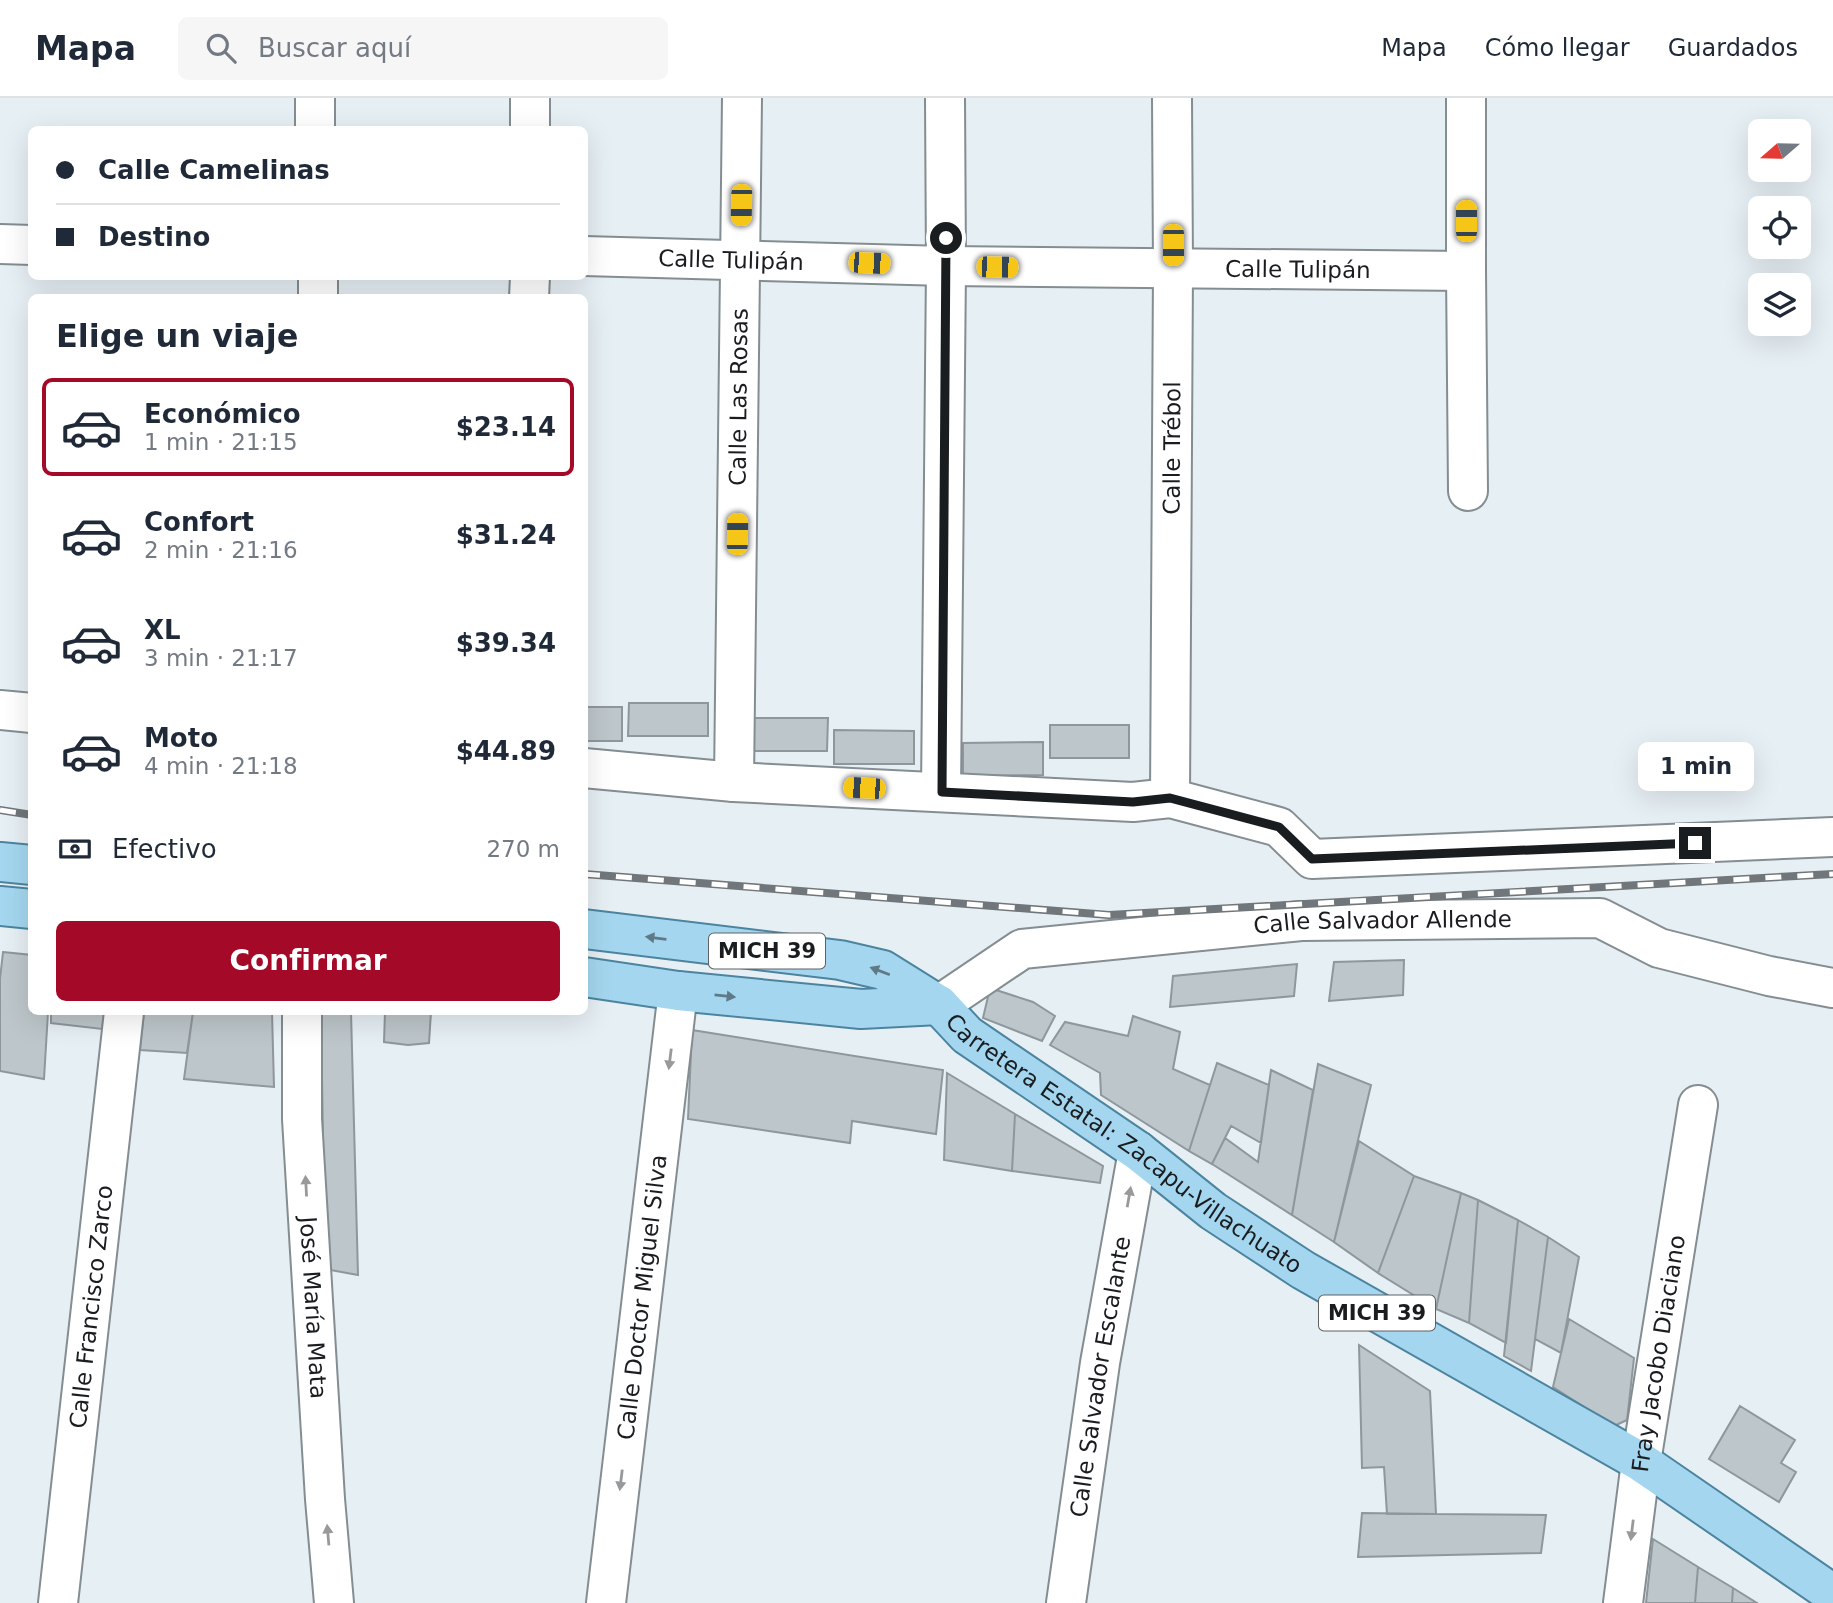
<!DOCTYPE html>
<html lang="es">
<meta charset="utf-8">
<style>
:root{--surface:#fff;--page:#f6f6f7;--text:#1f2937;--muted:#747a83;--line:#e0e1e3;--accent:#a40927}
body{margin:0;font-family:"DejaVu Sans",sans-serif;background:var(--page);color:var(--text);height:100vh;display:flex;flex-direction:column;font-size:26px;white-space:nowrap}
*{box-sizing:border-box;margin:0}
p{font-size:23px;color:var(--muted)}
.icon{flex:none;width:38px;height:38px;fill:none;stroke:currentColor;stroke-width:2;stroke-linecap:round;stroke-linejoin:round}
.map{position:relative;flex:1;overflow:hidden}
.drawer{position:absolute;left:28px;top:196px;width:560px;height:721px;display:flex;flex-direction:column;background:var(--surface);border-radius:10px;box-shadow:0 7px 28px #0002}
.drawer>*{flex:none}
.banner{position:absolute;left:28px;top:28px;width:560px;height:154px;border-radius:10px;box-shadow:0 7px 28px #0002;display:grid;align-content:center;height:154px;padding:0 28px;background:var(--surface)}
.needle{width:46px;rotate:250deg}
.fabs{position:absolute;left:1748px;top:21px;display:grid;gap:14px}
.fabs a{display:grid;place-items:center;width:63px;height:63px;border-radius:10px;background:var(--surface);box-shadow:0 7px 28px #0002;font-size:35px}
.end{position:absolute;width:32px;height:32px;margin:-16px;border:9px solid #1a1d1f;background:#fff;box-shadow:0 0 0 4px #fff}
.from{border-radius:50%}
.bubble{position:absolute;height:49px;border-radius:10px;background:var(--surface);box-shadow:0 7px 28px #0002;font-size:23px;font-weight:600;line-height:49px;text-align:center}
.car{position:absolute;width:21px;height:42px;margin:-21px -10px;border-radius:9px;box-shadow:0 0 5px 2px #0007;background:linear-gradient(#f5c518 24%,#345 0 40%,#f5c518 0 76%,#345 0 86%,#f5c518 0)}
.banner b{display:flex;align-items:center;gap:24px;height:66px;font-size:26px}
.banner b+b{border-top:2px solid var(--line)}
.banner i{width:18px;height:18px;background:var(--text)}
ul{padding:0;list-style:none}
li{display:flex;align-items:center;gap:21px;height:98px;margin:0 14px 10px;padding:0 14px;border:4px solid transparent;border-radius:10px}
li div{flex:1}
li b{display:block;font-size:26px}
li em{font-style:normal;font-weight:600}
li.active{border-color:var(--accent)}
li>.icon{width:63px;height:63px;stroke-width:1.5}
h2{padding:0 28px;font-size:32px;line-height:84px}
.pay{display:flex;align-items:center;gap:18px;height:77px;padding:0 28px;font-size:26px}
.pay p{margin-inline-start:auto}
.action{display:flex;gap:14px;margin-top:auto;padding:14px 28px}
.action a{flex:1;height:80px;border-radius:10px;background:var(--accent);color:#fff;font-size:28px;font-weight:600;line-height:80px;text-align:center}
header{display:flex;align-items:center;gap:42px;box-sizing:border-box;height:98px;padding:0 35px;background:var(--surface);border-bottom:2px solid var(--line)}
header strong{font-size:33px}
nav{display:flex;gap:38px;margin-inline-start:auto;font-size:24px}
.search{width:490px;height:63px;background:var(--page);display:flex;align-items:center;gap:18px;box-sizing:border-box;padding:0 24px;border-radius:10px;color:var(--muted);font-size:26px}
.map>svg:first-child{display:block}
</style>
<header>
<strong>Mapa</strong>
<div class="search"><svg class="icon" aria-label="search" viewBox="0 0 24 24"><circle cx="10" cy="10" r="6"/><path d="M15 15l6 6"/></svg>Buscar aquí</div>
<nav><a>Mapa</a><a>Cómo llegar</a><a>Guardados</a></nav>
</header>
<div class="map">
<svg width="1833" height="1505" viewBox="0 0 1833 1505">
<rect width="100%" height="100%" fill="#e6eff4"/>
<path fill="#bdc6ca" stroke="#8e979c" stroke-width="2" d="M629 605H708V638H628Z
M584 609H622V643H584Z
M748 620H828L827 653H748Z
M1050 627H1129V660H1050Z
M834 632 914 633V666H834Z
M1043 644V677L963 678V645Z
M3 854 32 857V914H48L44 981 0 973V881Z
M1404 862 1403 897 1329 903 1334 864Z
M1297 866 1294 898 1170 909 1173 878Z
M990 890 1033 904 1055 918 1042 943 983 920Z
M51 914H104L102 931 51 925Z
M144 914H193L187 955 140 952Z
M193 914H272L274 989 184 981Z
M321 914H351L358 1177 325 1171Z
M385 914H431L429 945 408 947 384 944Z
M1133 918 1180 934 1173 971 1210 987 1189 1053 1101 997 1100 975 1050 947 1065 924 1128 938Z
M692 932 943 972 936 1036 852 1023 850 1045 688 1021Z
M1217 965 1269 987 1261 1045 1231 1028 1212 1066 1189 1053Z
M1318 966 1371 987 1334 1144 1292 1117Z
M1271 972 1313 992 1292 1117 1212 1066 1225 1040 1258 1064Z
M947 975 1015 1016 1012 1073 944 1062Z
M1015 1016 1103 1068 1100 1085 1012 1073Z
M1359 1043 1414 1078 1378 1175 1334 1144Z
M1414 1078 1461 1095 1436 1211 1378 1175Z
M1461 1095 1478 1102 1469 1225 1436 1211Z
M1478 1102 1518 1122 1506 1245 1469 1225Z
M1518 1122 1548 1139 1531 1273 1504 1258Z
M1548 1139 1579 1159 1561 1255 1535 1241Z
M1569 1221 1634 1260 1627 1322 1614 1328 1553 1289Z
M1359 1247 1430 1293 1436 1416H1387L1384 1369 1362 1370Z
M1740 1308 1795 1342 1781 1365 1796 1374 1779 1404 1709 1361Z
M1362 1415 1436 1416 1546 1417 1541 1455 1358 1459Z
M1653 1441 1698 1469 1695 1505H1646Z
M1698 1469 1733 1490 1732 1505H1695Z
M1733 1490 1757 1505H1732Z"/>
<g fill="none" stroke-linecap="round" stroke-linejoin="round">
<defs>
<g id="minor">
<path d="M315 0V32"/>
<path d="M1466 0V173L1468 393"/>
<path d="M530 32V0"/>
<path d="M0 146 32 147"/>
<path id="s1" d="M584 158 946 168 1466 173"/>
<path d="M318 178V200"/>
<path d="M529 200 530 178"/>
<path d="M0 612 32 615"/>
<path d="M584 670 734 684 1133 704 1170 700 1279 729 1312 761 1833 739"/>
<path id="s2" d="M734 684 742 0"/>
<path d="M941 694 946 168 945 0"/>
<path id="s3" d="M1170 700 1173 171 1172 0"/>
<path id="s4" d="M939 907 1022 851 1301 823 1600 820 1659 850 1769 878 1833 890"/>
<path id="s5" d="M302 914V1021L325 1401 334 1505"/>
<path id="s6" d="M58 1505 124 914"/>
<path id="s7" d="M606 1505 678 893"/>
<path id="s8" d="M1066 1505 1100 1265 1138 1053"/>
<path id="s9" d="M1623 1505 1641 1364 1698 1007"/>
</g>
<g id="major">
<path d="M0 764 32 767"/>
<path d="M0 808 32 811"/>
<path id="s10" d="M584 831 840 862 883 872 939 907 967 937 1138 1053 1213 1113 1303 1172 1641 1364 1833 1496"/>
<path d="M584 879 678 893 861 911 939 907"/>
</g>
</defs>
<use href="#minor" stroke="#848d91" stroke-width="42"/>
<use href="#major" stroke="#4c84a0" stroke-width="42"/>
<use href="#minor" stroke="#fff" stroke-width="38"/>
<use href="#major" stroke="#a4d7ef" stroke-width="38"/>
<defs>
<path id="rail" d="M0 712 32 717
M584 776 1109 817 1833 776"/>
</defs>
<use href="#rail" stroke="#707679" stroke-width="8"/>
<use href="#rail" stroke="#fff" stroke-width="5" stroke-dasharray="16" stroke-linecap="butt"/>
</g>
<defs><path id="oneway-solid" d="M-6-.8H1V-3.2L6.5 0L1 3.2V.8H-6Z" transform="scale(1.75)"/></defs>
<g fill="#5f7a87">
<use href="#oneway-solid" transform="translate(656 840) rotate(-173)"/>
<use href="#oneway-solid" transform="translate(880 873) rotate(-159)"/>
<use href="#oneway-solid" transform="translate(725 898) rotate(6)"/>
</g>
<g fill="#98999a">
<use href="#oneway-solid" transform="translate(670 961) rotate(97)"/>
<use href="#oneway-solid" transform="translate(306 1088) rotate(-93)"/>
<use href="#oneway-solid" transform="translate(1129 1099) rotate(-80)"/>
<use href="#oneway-solid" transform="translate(621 1382) rotate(97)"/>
<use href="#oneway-solid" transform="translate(1632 1432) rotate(97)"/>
<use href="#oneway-solid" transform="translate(328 1437) rotate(-95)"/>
</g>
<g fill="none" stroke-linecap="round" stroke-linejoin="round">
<path stroke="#1a1d1f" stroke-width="9" d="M946 140 942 694 1133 704 1170 700 1279 729 1312 761 1695 745"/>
</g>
<g text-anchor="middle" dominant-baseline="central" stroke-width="7" stroke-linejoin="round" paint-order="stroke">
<g fill="#fff" stroke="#5f6162" stroke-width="2">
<rect x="709" y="835.5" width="116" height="35" rx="5"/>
<rect x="1319" y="1197.5" width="116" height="35" rx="5"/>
</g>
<g font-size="21" font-weight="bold" fill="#1a1d1f">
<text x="767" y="853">MICH 39</text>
<text x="1377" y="1215">MICH 39</text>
</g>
<g font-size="23" fill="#1a1d1f" stroke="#fff">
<text stroke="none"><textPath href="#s1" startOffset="147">Calle Tulipán</textPath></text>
<text stroke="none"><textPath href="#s1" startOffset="714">Calle Tulipán</textPath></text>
<text stroke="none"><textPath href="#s2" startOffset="385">Calle Las Rosas</textPath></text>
<text stroke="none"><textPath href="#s3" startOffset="350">Calle Trébol</textPath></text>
<text stroke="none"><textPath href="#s4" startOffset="462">Calle Salvador Allende</textPath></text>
<text stroke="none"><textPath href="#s10" startOffset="600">Carretera Estatal: Zacapu-Villachuato</textPath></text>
<text stroke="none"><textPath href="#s7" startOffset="308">Calle Doctor Miguel Silva</textPath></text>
<text stroke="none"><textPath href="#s6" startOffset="298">Calle Francisco Zarco</textPath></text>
<text stroke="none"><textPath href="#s5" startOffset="296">José María Mata</textPath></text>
<text stroke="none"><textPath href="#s9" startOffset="252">Fray Jacobo Diaciano</textPath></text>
<text stroke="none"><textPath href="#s8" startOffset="229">Calle Salvador Escalante</textPath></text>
</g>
</g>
</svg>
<div class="fabs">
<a><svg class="needle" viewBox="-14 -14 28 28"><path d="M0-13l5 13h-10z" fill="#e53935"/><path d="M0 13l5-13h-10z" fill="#747a83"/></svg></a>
<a><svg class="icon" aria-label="locate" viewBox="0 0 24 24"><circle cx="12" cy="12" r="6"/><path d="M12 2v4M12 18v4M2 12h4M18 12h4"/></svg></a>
<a><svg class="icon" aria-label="layers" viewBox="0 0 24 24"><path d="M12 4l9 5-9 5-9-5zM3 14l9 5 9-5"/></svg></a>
</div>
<i class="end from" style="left:946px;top:140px"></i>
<i class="end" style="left:1695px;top:745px"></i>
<div class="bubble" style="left:1638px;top:644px;width:116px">1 min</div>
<i class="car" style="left:741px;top:107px;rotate:181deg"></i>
<i class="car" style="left:1466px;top:123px;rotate:0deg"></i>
<i class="car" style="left:1173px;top:147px;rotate:180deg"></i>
<i class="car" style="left:869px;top:165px;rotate:92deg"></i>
<i class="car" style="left:997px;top:169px;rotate:91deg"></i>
<i class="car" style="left:737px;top:436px;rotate:1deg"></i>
<i class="car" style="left:864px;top:690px;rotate:273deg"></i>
<div class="banner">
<b><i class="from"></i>Calle Camelinas</b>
<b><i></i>Destino</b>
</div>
<section class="drawer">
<h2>Elige un viaje</h2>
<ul>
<li class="active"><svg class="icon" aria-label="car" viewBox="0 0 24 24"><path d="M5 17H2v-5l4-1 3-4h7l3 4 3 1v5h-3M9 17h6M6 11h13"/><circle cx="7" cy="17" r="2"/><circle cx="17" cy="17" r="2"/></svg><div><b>Económico</b><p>1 min · 21:15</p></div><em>$23.14</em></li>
<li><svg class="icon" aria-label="car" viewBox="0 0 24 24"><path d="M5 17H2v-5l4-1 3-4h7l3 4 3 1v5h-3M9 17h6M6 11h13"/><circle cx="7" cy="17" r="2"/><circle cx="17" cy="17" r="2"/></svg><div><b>Confort</b><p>2 min · 21:16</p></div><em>$31.24</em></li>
<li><svg class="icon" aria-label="car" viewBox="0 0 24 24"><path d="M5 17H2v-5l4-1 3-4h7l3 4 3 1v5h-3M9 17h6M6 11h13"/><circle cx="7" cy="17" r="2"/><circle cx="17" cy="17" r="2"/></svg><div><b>XL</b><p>3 min · 21:17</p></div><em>$39.34</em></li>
<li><svg class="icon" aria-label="car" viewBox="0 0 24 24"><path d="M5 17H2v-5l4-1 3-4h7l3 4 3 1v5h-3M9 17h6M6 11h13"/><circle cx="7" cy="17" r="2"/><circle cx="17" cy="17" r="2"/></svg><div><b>Moto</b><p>4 min · 21:18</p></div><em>$44.89</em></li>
</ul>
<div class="pay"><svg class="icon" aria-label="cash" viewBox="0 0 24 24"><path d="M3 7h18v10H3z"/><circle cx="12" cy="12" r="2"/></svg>Efectivo<p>270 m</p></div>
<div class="action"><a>Confirmar</a></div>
</section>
</div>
